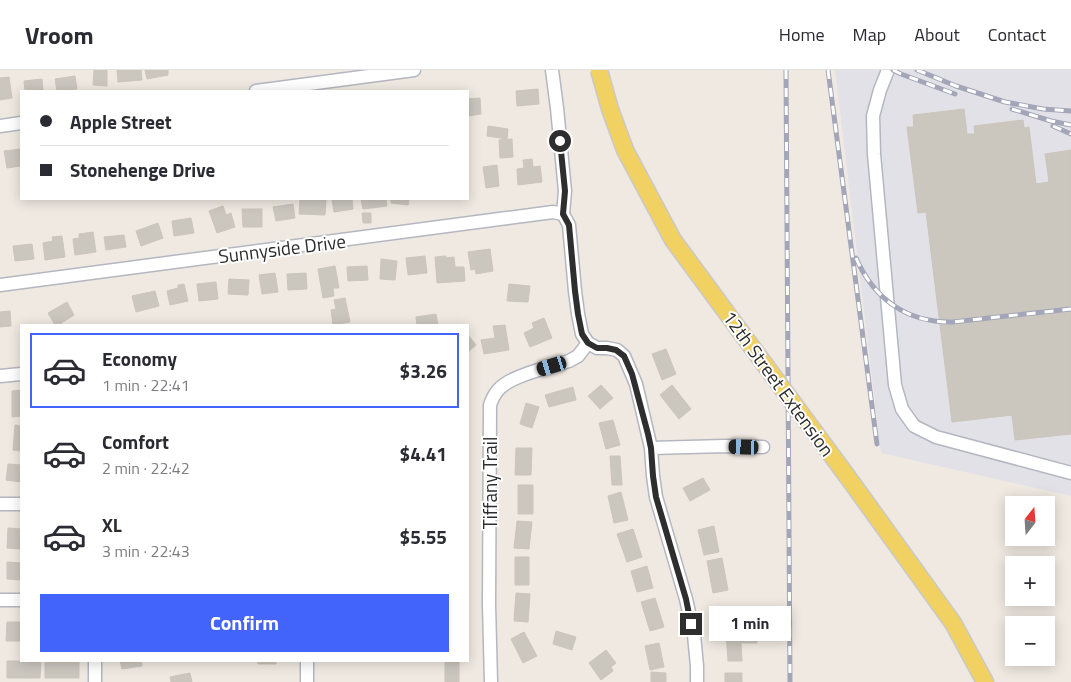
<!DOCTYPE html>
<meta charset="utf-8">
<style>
:root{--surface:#fff;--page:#f7f7f7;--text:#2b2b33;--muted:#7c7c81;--line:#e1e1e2;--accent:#4264fb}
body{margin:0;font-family:"Titillium Web",sans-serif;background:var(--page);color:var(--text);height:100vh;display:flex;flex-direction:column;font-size:19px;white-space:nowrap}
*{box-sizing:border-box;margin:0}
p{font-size:16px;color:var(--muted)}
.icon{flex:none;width:28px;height:28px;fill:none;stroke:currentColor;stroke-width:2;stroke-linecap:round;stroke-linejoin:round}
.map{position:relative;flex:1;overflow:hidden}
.drawer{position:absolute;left:20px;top:254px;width:449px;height:338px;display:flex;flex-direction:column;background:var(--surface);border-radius:0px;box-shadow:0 2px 12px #0003}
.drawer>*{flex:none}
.hud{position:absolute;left:20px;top:20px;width:449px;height:110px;border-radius:0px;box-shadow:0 2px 12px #0003;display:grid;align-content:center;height:110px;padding:0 20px;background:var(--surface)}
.needle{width:32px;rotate:17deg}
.buttons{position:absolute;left:1005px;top:426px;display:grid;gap:10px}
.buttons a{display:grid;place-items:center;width:50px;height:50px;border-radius:0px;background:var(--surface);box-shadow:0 2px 12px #0003;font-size:25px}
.end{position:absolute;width:22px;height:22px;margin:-11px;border:6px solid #2e2e2e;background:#fff;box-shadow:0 0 0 2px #fff}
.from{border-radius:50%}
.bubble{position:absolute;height:35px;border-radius:0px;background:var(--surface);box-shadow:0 2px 12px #0003;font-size:16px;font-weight:700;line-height:35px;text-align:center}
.car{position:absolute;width:15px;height:30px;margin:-15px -8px;border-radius:6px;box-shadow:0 0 4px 1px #0007;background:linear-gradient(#222 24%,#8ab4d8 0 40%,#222 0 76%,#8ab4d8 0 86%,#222 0)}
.hud b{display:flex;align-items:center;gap:18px;height:48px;font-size:19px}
.hud b+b{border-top:1px solid var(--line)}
.hud i{width:12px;height:12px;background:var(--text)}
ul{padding:9px 0 0;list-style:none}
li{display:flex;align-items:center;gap:15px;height:75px;margin:0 10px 8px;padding:0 10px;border:2px solid transparent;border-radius:0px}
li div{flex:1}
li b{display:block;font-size:19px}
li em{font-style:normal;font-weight:700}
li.on{border-color:var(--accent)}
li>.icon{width:45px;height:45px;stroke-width:1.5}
.primary-button{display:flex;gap:10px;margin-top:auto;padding:10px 20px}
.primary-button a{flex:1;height:58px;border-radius:0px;background:var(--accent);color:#fff;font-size:20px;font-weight:700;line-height:58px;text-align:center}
header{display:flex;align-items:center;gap:30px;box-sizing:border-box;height:70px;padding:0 25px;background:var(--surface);border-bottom:1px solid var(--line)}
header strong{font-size:24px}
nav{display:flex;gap:28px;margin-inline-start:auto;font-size:18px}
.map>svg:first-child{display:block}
</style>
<header>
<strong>Vroom</strong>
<nav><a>Home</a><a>Map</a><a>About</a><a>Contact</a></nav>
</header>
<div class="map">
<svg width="1071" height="612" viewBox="0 0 1071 612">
<rect width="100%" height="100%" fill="#efe9e1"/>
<path fill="#e3e1e8" d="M835 0H1071V426L881 383Z"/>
<path fill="#cbc7bf" stroke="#cbc5ba" d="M94 0H107V16L93 15Z
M117 0H141L142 10 118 12Z
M145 0H168V5L147 9Z
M75 6 77 19 57 21 55 9Z
M9 7 12 28 0 30V8Z
M42 9 43 21H25L24 11Z
M538 19 539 34 517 36 516 21Z
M480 28 481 44 468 46V29Z
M964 39 967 64H975L974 56 1023 50 1024 58 1029 57 1036 114 1049 112 1045 84 1071 80V364L1015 370 1012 345 952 352 926 142 918 143 907 57H914L913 45Z
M488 56 508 59 507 69 487 66Z
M512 69 513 87 500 88 499 70Z
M21 79V96L7 98 4 81Z
M532 89 533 97 540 96 542 112 518 115 517 99 524 98 523 90Z
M497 95 499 116 486 118 483 97Z
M300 129 326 130 325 145 299 144Z
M332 129H352L353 139 334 142Z
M361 129H386L387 136 363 139Z
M391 129H409L408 135 391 133Z
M293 134 295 148 276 151 273 137Z
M223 136 226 145 231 143 235 157 217 163 209 141Z
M242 139H262V157H243Z
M362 143H371V153H363Z
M191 148 194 163 174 166 172 151Z
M158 153 163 168 141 176 136 161Z
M93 162 96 182 75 185 73 169 79 168V164Z
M124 165 126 177 106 180 104 167Z
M62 166 65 187 45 190 43 173 53 171 52 167Z
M32 174 34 189 15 191 13 176Z
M490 179 493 201 476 204 475 199 471 200 468 182Z
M425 186 427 203 408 205 406 188Z
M446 186V188L454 187 455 197H464L465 211 437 213 435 187Z
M381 189 397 191 395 210 380 209Z
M335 196 339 218H333L334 226 323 228 318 199Z
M367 196 368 210 348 211 347 197Z
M275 203 278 222 262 224 259 205Z
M306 203 307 219 288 220 287 204Z
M229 209 249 210 248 225 228 224Z
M216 212 218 229 199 231 197 214Z
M184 214 188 231 170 235 167 221 178 218V215Z
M509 214 530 216 528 232 507 231Z
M155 221 159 236 136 242 132 226Z
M345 228 350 252 333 255 331 240 336 239 334 230Z
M67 232 74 245 60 254 59 255H55L48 243Z
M10 241 11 256 0 257V242Z
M436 244 438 255H417L416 247Z
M544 248 552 268 530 277 524 263 534 258 532 253Z
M505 255 509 280 484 284 481 270 495 268 493 256Z
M468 265 476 275 468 282Z
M666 279 676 304 662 310 652 284Z
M601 315 613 328 600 339 588 326Z
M672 315 691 339 679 349 660 325Z
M573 317 576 330 549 337 545 325Z
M21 320V346L12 347V321Z
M526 333 539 337 532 358 520 354Z
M613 350 620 375 606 379 599 353Z
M15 355 21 356V381L13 380Z
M516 378H532L531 405H515Z
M610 386H620L622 415H612Z
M8 394 21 395V412L6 410Z
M703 408 710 420 690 431 683 418Z
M518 415H533V444H518Z
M621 422 628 450 614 453 608 426Z
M517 451 532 452 529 479 514 478Z
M714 456 719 482 704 485 698 460Z
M8 458 21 459V479L7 478Z
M633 459 642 487 627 492 617 464Z
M515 487H529V515H515Z
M722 488 728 520 713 523 707 491Z
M7 492 21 493V510L7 509Z
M647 496 653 518 637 522 631 501Z
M516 523 530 524 528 552 514 551Z
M655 528 664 557 650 561 641 532Z
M7 552H21V571H6Z
M556 561 576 567 572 580 553 574Z
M757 561V573H741L742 591H728L726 562Z
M524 562 537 586 523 593 511 569Z
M659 573 664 597 650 600 645 576Z
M606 580 616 593 611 597 613 601 601 610 589 593Z
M120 590H141L142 596 122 599Z
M258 590H276V594H258Z
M7 591H41L40 608H7Z
M45 591H79V608H45Z
M445 591 459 592V612H445Z
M651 602 666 603V612H651Z
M190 603 192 612H171L170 607Z
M725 603H742V612H725Z"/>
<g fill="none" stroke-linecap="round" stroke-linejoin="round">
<defs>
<path id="minor" d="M552 0 557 38 565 121 563 144 569 155 575 221 578 244 582 264 588 273 597 278H607L617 280 624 286 636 314 651 378 653 406 656 427 686 529 694 565 697 596V612
M888 0 880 20 873 46 874 84 895 315 902 339 914 356 936 367 1071 403
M256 21 414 0
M0 56 21 53
M0 215 553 142 563 144
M0 306 21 304
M651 378 725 376 763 377
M0 434H21
M0 530H21
M95 590V612
M307 590V612
M491 612 489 535 490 335C492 329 495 323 500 318 513 305 551 297 569 291L578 286 588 273"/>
<path id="major" d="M847 406 953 553 985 612"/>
</defs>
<use href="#minor" stroke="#b4b7c1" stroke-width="15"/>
<use href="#major" stroke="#c9c9c9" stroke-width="19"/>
<use href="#minor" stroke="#fff" stroke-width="12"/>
<use href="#major" stroke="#f2d163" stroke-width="16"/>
<defs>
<path id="rail" d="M786 0 790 612
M828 0 877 374
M893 0 901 4 955 24
M917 0 956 16 1005 32 1043 39 1071 41
M1012 39 1051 51 1071 55
M1053 56 1071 64
M856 188C874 229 907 253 953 252L1071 239"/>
</defs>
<use href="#rail" stroke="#a3a6b8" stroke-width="5"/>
<use href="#rail" stroke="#fff" stroke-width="3" stroke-dasharray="9" stroke-linecap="butt"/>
<defs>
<path id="major-bridge" d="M599 0 610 39 625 80 673 170 847 406"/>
</defs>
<use href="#major-bridge" stroke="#c9c9c9" stroke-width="19" stroke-linecap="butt"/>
<use href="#major-bridge" stroke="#f2d163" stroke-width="16"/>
</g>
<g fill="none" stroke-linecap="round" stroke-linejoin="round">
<path stroke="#2e2e2e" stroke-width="6" d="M560 71 565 121 563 144 569 155 575 221 578 244 582 264 588 273 597 278H607L616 280 624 286 632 304 648 364 651 378 653 406 656 427 686 529 691 554"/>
</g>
<g text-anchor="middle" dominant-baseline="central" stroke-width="4" stroke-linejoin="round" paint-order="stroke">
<g font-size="19" fill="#2e2e2e" stroke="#fff">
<text transform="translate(282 178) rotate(-7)">Sunnyside Drive</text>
<text transform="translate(779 313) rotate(54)">12th Street Extension</text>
<text transform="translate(489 413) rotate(-90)">Tiffany Trail</text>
</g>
</g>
</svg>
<div class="buttons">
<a><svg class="needle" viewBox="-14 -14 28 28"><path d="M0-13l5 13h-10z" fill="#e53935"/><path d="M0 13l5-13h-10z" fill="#7c7c81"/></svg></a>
<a>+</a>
<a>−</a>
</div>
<i class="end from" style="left:560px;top:71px"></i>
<i class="end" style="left:691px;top:554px"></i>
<div class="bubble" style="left:709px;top:536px;width:82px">1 min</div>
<i class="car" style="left:552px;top:296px;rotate:253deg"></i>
<i class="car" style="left:744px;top:377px;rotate:272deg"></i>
<div class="hud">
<b><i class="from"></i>Apple Street</b>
<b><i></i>Stonehenge Drive</b>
</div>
<section class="drawer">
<ul>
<li class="on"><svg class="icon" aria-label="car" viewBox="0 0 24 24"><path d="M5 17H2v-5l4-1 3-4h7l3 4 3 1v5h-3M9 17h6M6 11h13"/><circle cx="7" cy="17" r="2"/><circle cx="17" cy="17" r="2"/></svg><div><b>Economy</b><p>1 min · 22:41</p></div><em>$3.26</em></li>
<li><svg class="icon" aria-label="car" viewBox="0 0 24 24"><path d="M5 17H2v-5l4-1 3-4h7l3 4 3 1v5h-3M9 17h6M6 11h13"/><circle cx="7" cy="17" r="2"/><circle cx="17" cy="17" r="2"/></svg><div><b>Comfort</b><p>2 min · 22:42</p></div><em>$4.41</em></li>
<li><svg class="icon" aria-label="car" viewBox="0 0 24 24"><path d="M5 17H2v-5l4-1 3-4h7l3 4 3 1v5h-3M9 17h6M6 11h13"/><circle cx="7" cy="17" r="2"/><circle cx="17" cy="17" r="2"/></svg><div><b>XL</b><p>3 min · 22:43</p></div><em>$5.55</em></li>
</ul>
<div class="primary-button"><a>Confirm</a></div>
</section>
</div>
